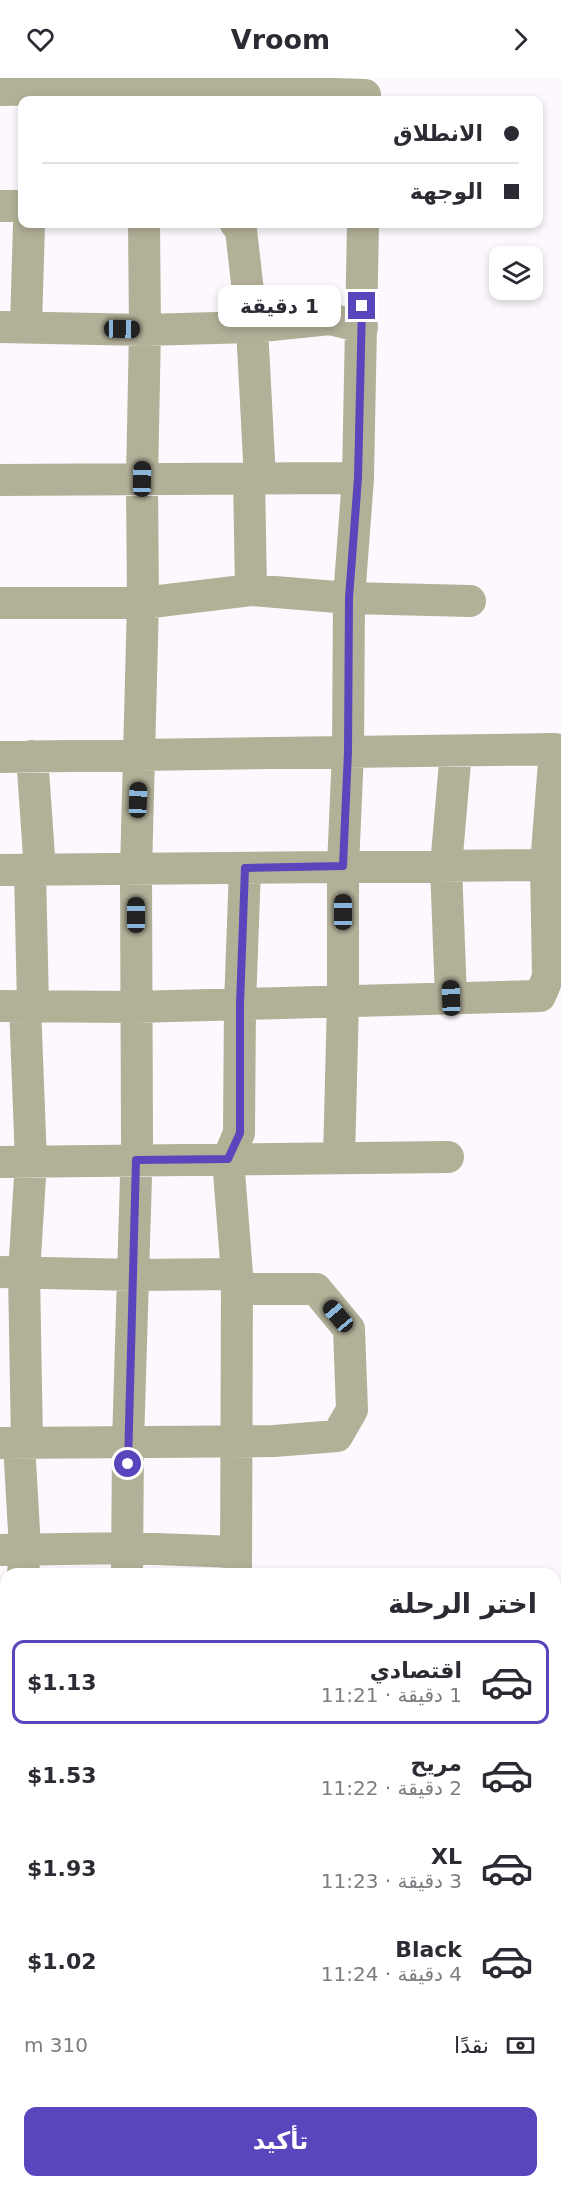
<!DOCTYPE html>
<html lang="ar">
<meta charset="utf-8">
<style>
:root{--surface:#fff;--page:#f2f2f3;--text:#2b2b33;--muted:#7c7c81;--line:#e1e1e2;--accent:#5a45bd}
body{margin:0;font-family:"DejaVu Sans","Noto Naskh Arabic",sans-serif;background:var(--page);color:var(--text);direction:rtl;height:100vh;display:flex;flex-direction:column;font-size:22px;white-space:nowrap}
*{box-sizing:border-box;margin:0}
p{font-size:20px;color:var(--muted)}
.icon{flex:none;width:33px;height:33px;fill:none;stroke:currentColor;stroke-width:2;stroke-linecap:round;stroke-linejoin:round}
.map{position:relative;flex:1;overflow:hidden;direction:ltr}
.sheet{position:absolute;left:0px;top:1490px;width:561px;height:620px;display:flex;flex-direction:column;background:var(--surface);border-radius:18px 18px 0 0;box-shadow:0 3px 9px #0003;direction:rtl}
.sheet>*{flex:none}
.hud{position:absolute;left:18px;top:18px;width:525px;height:132px;border-radius:12px;box-shadow:0 3px 9px #0003;direction:rtl;display:grid;align-content:center;height:132px;padding:0 24px;background:var(--surface)}
.buttons{position:absolute;left:489px;top:168px;display:grid;gap:12px}
.buttons a{display:grid;place-items:center;width:54px;height:54px;border-radius:12px;background:var(--surface);box-shadow:0 3px 9px #0003;font-size:30px}
.end{position:absolute;width:27px;height:27px;margin:-14px;border:8px solid #5a45bd;background:#fff;box-shadow:0 0 0 3px #fff}
.from{border-radius:50%}
.bubble{position:absolute;height:42px;border-radius:12px;background:var(--surface);box-shadow:0 3px 9px #0003;font-size:20px;font-weight:800;line-height:42px;text-align:center;direction:rtl}
.car{position:absolute;width:18px;height:36px;margin:-18px -9px;border-radius:8px;box-shadow:0 0 4px 2px #0007;background:linear-gradient(#222 24%,#8ab4d8 0 40%,#222 0 76%,#8ab4d8 0 86%,#222 0)}
.hud b{display:flex;align-items:center;gap:21px;height:57px;font-size:22px}
.hud b+b{border-top:2px solid var(--line)}
.hud i{width:15px;height:15px;background:var(--text)}
ul{padding:0;list-style:none}
li{display:flex;align-items:center;gap:18px;height:84px;margin:0 12px 9px;padding:0 12px;border:3px solid transparent;border-radius:12px}
li div{flex:1}
li b{display:block;font-size:22px}
li em{font-style:normal;font-weight:800}
li.active{border-color:var(--accent)}
li>.icon{width:54px;height:54px;stroke-width:1.5}
h2{padding:0 24px;font-size:27px;line-height:72px}
.pay{display:flex;align-items:center;gap:15px;height:66px;padding:0 24px;font-size:22px}
.pay p{margin-inline-start:auto}
.action{display:flex;gap:12px;margin-top:auto;padding:12px 24px}
.action a{flex:1;height:69px;border-radius:12px;background:var(--accent);color:#fff;font-size:24px;font-weight:800;line-height:69px;text-align:center}
header{display:flex;justify-content:space-between;align-items:center;height:78px;padding:0 24px;background:var(--surface);font-size:27px;font-weight:800}
.map>svg:first-child{display:block}
</style>
<header><svg class="icon" aria-label="forward" viewBox="0 0 24 24"><path d="M9 5l7 7-7 7"/></svg>Vroom<svg class="icon" aria-label="heart" viewBox="0 0 24 24"><path d="M12 20l-8-8c-3-5 5-10 8-4 3-6 11-1 8 4z"/></svg></header>
<div class="map">
<svg width="561" height="2108" viewBox="0 0 561 2108">
<rect width="100%" height="100%" fill="#fcf8fe"/>
<g fill="none" stroke-linecap="round" stroke-linejoin="round">
<path stroke="#b2b097" stroke-width="32" d="M0 12 142 10 365 17
M0 128H22
M236 146 241 152 252 249 260 401
M0 249 145 252 252 249 330 241 362 249
M26 249 29 146
M249 401 251 512
M0 402 358 400
M0 525H143L251 512 349 520 470 523
M32 678 40 792
M0 679 555 671 546 787 548 899 540 918 135 929 0 928
M0 792 546 787
M30 792 33 928
M451 920 446 788 456 673
M25 928 31 1083 24 1195 27 1365
M339 1080 343 924V788L348 674 349 520 358 400 363 146
M0 1084 448 1079
M0 1194 134 1197 237 1196
M0 1365 274 1363 337 1358 352 1332 349 1251 316 1211H237
M19 1365 25 1471 23 1496
M0 1472 129 1470 236 1474
M127 1496 128 1365 137 1065 136 792 143 525 142 401 145 252 144 146
M236 1496 237 1196 228 1081 239 1055 240 926 245 790
M0 1618H6
M0 1724H6
M0 1856H6
M0 1970 6 1971"/>
</g>
<g fill="none" stroke-linecap="round" stroke-linejoin="round">
<path stroke="#5a45bd" stroke-width="8" d="M128 1386 136 1082 228 1081 240 1055V926L245 790 343 788 348 674 349 520 358 400 362 228"/>
</g>
</svg>
<div class="buttons">
<a><svg class="icon" aria-label="layers" viewBox="0 0 24 24"><path d="M12 4l9 5-9 5-9-5zM3 14l9 5 9-5"/></svg></a>
</div>
<i class="end from" style="left:128px;top:1386px"></i>
<i class="end" style="left:362px;top:228px"></i>
<div class="bubble" style="left:218px;top:207px;width:123px">1 دقيقة</div>
<i class="car" style="left:122px;top:251px;rotate:91deg"></i>
<i class="car" style="left:142px;top:401px;rotate:1deg"></i>
<i class="car" style="left:138px;top:722px;rotate:2deg"></i>
<i class="car" style="left:343px;top:834px;rotate:0deg"></i>
<i class="car" style="left:136px;top:837px;rotate:0deg"></i>
<i class="car" style="left:451px;top:920px;rotate:358deg"></i>
<i class="car" style="left:338px;top:1238px;rotate:320deg"></i>
<div class="hud">
<b><i class="from"></i>الانطلاق</b>
<b><i></i>الوجهة</b>
</div>
<section class="sheet">
<h2>اختر الرحلة</h2>
<ul>
<li class="active"><svg class="icon" aria-label="car" viewBox="0 0 24 24"><path d="M5 17H2v-5l4-1 3-4h7l3 4 3 1v5h-3M9 17h6M6 11h13"/><circle cx="7" cy="17" r="2"/><circle cx="17" cy="17" r="2"/></svg><div><b>اقتصادي</b><p>1 دقيقة · 11:21</p></div><em>$1.13</em></li>
<li><svg class="icon" aria-label="car" viewBox="0 0 24 24"><path d="M5 17H2v-5l4-1 3-4h7l3 4 3 1v5h-3M9 17h6M6 11h13"/><circle cx="7" cy="17" r="2"/><circle cx="17" cy="17" r="2"/></svg><div><b>مريح</b><p>2 دقيقة · 11:22</p></div><em>$1.53</em></li>
<li><svg class="icon" aria-label="car" viewBox="0 0 24 24"><path d="M5 17H2v-5l4-1 3-4h7l3 4 3 1v5h-3M9 17h6M6 11h13"/><circle cx="7" cy="17" r="2"/><circle cx="17" cy="17" r="2"/></svg><div><b>XL</b><p>3 دقيقة · 11:23</p></div><em>$1.93</em></li>
<li><svg class="icon" aria-label="car" viewBox="0 0 24 24"><path d="M5 17H2v-5l4-1 3-4h7l3 4 3 1v5h-3M9 17h6M6 11h13"/><circle cx="7" cy="17" r="2"/><circle cx="17" cy="17" r="2"/></svg><div><b>Black</b><p>4 دقيقة · 11:24</p></div><em>$1.02</em></li>
</ul>
<div class="pay"><svg class="icon" aria-label="cash" viewBox="0 0 24 24"><path d="M3 7h18v10H3z"/><circle cx="12" cy="12" r="2"/></svg>نقدًا<p>310 m</p></div>
<div class="action"><a>تأكيد</a></div>
</section>
</div>
